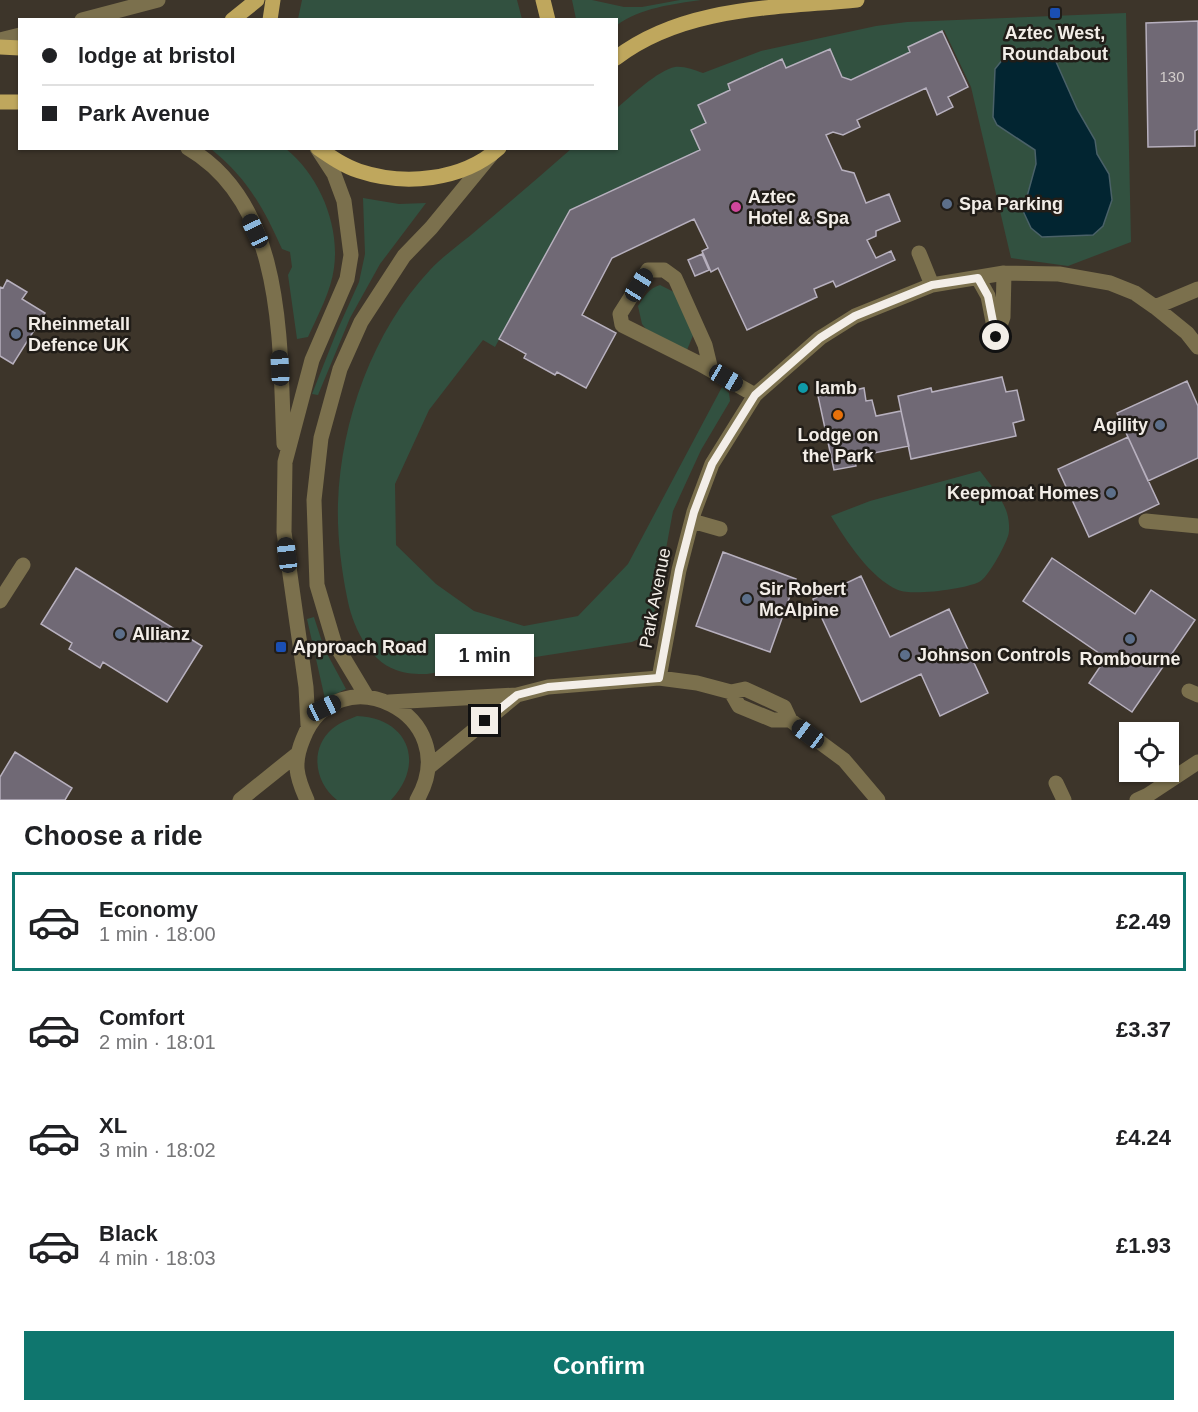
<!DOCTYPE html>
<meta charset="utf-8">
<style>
:root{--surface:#fff;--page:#f2f2f2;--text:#202124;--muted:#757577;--line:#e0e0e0;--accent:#0f766e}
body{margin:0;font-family:Arial,sans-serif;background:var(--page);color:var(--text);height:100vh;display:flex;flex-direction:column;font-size:22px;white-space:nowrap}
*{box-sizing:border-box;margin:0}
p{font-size:20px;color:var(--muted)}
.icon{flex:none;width:33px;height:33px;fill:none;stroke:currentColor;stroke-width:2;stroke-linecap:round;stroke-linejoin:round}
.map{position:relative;height:800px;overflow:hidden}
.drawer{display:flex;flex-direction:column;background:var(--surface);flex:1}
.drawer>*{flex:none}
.hud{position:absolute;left:18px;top:18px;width:600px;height:132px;border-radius:0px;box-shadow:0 2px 4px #0004;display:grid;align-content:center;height:132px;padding:0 24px;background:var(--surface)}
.tools{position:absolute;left:1119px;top:722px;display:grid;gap:12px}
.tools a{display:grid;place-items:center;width:60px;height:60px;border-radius:0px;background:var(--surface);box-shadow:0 2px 4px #0004;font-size:30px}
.end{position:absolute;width:27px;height:27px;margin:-14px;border:8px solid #f3eee8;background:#111;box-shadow:0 0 0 3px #111}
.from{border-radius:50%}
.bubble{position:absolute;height:42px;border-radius:0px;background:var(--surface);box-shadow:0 2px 4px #0004;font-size:20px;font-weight:800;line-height:42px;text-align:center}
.car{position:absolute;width:18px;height:36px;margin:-18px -9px;border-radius:8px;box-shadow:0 0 4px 2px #0007;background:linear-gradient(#222 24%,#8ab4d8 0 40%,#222 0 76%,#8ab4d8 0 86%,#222 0)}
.hud b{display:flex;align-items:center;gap:21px;height:57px;font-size:22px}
.hud b+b{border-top:2px solid var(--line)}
.hud i{width:15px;height:15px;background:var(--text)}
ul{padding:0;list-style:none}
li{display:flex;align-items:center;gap:18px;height:99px;margin:0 12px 9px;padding:0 12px;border:3px solid transparent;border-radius:0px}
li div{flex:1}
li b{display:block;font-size:22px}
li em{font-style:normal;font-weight:800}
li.on{border-color:var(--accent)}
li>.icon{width:54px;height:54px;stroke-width:1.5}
h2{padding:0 24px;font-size:27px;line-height:72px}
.cta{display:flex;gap:12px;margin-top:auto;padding:12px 24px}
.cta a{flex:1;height:69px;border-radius:0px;background:var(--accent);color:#fff;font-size:24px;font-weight:800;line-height:69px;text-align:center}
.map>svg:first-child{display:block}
</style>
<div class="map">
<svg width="1198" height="800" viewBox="0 0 1198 800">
<rect width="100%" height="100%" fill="#3d352a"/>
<path fill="#325140" d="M302 0H517L522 19H298Z
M572 0H592L624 7H642L680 0H701C673 4 640 8 617 25L616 20 576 19Z
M1126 13 1131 242 1068 266 1011 258 971 87 944 30 908 47 910 52 851 80 842 77 830 49 786 68 782 60 728 83 730 90 706 123 700 150 570 210 495 347 483 340 429 410 395 484 396 545 436 584 474 611 524 626 578 616 628 564 722 387 729 393 730 401 701 450 673 511 652 625 643 637 632 642 427 674C416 674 406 674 396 670 368 660 352 625 347 597 341 567 337 534 338 503 341 420 373 331 430 270 444 255 462 243 478 229 509 203 540 176 571 149L616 148 617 108C630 97 658 70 675 67 684 66 694 70 703 73L761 51 876 26 907 22Z
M211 149H286C319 175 340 225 334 268 331 291 318 315 308 337L297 339 288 275 292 267 290 252 282 249C263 207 247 178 211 149Z
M363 198 399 204 426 203 380 264 350 318 318 395 312 394 337 331 359 282 365 254Z
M660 285 674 292 694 333 687 350 646 329 642 324 638 306C644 297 649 288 660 285Z
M980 471C989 483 1003 499 1007 513 1009 519 1010 531 1008 536 1005 546 988 578 979 582 965 589 913 596 898 590 870 578 846 540 831 516L870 501Z
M314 617 324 648 346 689 325 699 307 619Z
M357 716C408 718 426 763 391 800H337C315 783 309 749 332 729 339 723 347 720 357 716Z"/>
<path fill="#022531" stroke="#4a6168" stroke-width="1.5" d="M1042 48 1053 55 1077 109 1095 140 1097 154 1109 174 1112 200 1103 226 1093 235 1042 237 1031 228 1023 211 1036 164 1035 150 997 125 993 117 995 69 1003 59 1023 58Z"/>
<path fill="#706975" stroke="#b7b0be" stroke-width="1.5" d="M1198 21V129L1195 131V146L1148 147 1146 23Z
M942 31 968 87 948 97 953 107 937 115 926 88 857 120 860 127 843 135 833 132 826 135 842 170 854 173 866 203 889 194 900 221 876 231V236L867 240 876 258 891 251 895 260 836 287 833 281 814 289 817 297 747 330 718 268 711 272 702 251 708 248 694 219 612 258 582 315 616 333 586 388 557 372 555 375 524 358 526 354 499 339 570 210 700 150 691 130 706 123 698 105 730 90 728 84 782 59 786 68 830 49 842 77 851 80 910 52 908 47Z
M702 254 709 270 695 276 688 260Z
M7 280 27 292 22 299 45 313 13 364 0 356V287L3 288Z
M1002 377 1006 392 1017 390 1024 420 1013 423 1016 436 911 459 898 396 931 388 932 392Z
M1187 381 1198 406V458L1148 481 1117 413Z
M844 384 846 392 864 388 866 401 872 400 876 416 901 411 909 446 854 457 856 466 834 470 818 396 835 392 834 386Z
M1128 437 1159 504 1089 537 1058 469Z
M723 552 796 579 770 652 696 626Z
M1052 558 1135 614 1151 590 1195 620 1132 712 1089 683 1106 658 1023 601Z
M76 568 202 646 167 702 103 662 100 668 69 649 72 643 41 624Z
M861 576 890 637 949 609 988 693 940 716 921 674 861 702 813 599Z
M15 752 72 788 65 800H0V777Z"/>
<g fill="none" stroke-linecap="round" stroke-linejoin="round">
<path stroke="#7b704d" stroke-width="15" d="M82 20 158 0
M0 40 20 35
M188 148C287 206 279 345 284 444
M919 253 932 285
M978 278 988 296 996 337
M1155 307 1198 289
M996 337 1003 317 1004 273
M711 370 705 345 675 278 664 270H648L620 314 622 325 700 364 755 395
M692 521 720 529
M1146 521 1198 526
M0 601 23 565
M659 678 679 570 694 512 712 464 755 395 820 338 855 316 932 285 1004 273 1059 274 1110 283 1135 293 1155 307 1187 333 1198 347
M1189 691 1198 695
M731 692 739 706 773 720H790
M367 697 334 642 317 585 314 500 321 438 340 369 361 322 404 256 431 228 491 155
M389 702 517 695 548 687 659 678 697 683 731 692 745 689 784 707 790 720 844 760 878 800
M308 725 306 687 284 532 285 462 312 360 347 279 351 255 344 201 334 174 317 148
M429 767 517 695
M1056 783 1064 800
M240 800 296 755
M307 800C296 776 293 763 303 739 336 652 467 714 417 800
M1137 800 1148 795 1198 762"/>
<path stroke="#bfa75d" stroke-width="15" d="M543 0 548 20
M232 20 257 0
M270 20 273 0
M0 47 20 48
M616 58C684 6 776 8 857 0
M0 102H20
M318 148C331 157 344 166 359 171 404 186 462 181 499 148"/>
</g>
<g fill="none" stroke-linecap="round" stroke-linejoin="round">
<path stroke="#f3eee8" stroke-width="8" d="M485 721 517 695 548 687 659 678 679 570 694 512 712 464 755 395 820 338 855 316 932 285 978 278 988 296 996 337"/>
</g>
<g fill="#1a4fb4" stroke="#211d18" stroke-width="2">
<rect x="1049" y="7" width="12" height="12" rx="3"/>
<rect x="275" y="641" width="12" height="12" rx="3"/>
</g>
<g fill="#5c6f8a" stroke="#211d18" stroke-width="2">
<circle cx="947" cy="204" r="6"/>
<circle cx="16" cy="334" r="6"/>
<circle cx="1160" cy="425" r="6"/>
<circle cx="1111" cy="493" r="6"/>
<circle cx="747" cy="599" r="6"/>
<circle cx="120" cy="634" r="6"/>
<circle cx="1130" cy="639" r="6"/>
<circle cx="905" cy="655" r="6"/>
</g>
<circle fill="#d1479c" stroke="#211d18" stroke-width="2" cx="736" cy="207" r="6"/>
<circle fill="#0f9aa8" stroke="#211d18" stroke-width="2" cx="803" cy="388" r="6"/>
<circle fill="#e8710a" stroke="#211d18" stroke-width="2" cx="838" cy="415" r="6"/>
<g text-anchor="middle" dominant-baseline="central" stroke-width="5" stroke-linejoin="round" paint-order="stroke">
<g font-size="15" fill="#d2cdcb">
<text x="1172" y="76">130</text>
</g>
<g font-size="18" font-weight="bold" fill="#f3eee8" stroke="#211d18" text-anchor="start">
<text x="1055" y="33" text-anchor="middle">Aztec West,<tspan x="1055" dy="21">Roundabout</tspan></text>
<text x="748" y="197">Aztec<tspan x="748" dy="21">Hotel &amp; Spa</tspan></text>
<text x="959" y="204">Spa Parking</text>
<text x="28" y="324">Rheinmetall<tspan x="28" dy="21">Defence UK</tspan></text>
<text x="815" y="388">lamb</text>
<text x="1148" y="425" text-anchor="end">Agility</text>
<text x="838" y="435" text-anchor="middle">Lodge on<tspan x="838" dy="21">the Park</tspan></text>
<text x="1099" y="493" text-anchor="end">Keepmoat Homes</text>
<text x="759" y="589">Sir Robert<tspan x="759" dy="21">McAlpine</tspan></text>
<text x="132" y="634">Allianz</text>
<text x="293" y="647">Approach Road</text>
<text x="917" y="655">Johnson Controls</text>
<text x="1130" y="659" text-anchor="middle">Rombourne</text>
</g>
<g font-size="18" fill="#f3eee8" stroke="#211d18">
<text transform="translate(655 598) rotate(-79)">Park Avenue</text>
</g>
</g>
</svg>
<div class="tools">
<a><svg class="icon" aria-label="locate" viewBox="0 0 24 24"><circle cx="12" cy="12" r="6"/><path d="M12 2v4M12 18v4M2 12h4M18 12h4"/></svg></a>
</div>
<i class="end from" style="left:996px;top:337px"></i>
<i class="end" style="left:485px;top:721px"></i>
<div class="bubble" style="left:435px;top:634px;width:99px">1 min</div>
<i class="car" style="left:255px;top:231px;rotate:335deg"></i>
<i class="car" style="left:639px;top:285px;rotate:32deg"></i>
<i class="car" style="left:280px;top:368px;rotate:357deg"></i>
<i class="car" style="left:726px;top:378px;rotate:120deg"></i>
<i class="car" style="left:287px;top:555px;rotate:353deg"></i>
<i class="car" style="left:324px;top:708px;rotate:65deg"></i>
<i class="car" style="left:808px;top:734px;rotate:307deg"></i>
<div class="hud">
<b><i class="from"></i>lodge at bristol</b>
<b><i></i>Park Avenue</b>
</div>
</div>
<section class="drawer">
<h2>Choose a ride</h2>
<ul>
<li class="on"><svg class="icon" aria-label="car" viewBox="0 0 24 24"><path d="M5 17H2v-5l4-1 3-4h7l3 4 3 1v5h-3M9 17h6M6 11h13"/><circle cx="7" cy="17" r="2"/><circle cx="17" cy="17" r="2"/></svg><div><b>Economy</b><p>1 min · 18:00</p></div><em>£2.49</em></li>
<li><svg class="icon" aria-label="car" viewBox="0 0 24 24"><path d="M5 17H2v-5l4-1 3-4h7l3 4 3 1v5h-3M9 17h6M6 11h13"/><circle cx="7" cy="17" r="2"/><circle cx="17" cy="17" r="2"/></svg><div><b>Comfort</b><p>2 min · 18:01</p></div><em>£3.37</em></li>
<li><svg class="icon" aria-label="car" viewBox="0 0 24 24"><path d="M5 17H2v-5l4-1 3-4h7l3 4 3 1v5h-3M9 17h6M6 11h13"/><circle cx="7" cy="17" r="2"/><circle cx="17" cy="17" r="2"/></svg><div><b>XL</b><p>3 min · 18:02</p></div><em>£4.24</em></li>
<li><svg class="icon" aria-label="car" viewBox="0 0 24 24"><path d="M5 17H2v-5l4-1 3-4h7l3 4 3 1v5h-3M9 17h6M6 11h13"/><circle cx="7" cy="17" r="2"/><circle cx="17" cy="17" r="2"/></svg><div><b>Black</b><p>4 min · 18:03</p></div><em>£1.93</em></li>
</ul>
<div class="cta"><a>Confirm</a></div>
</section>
